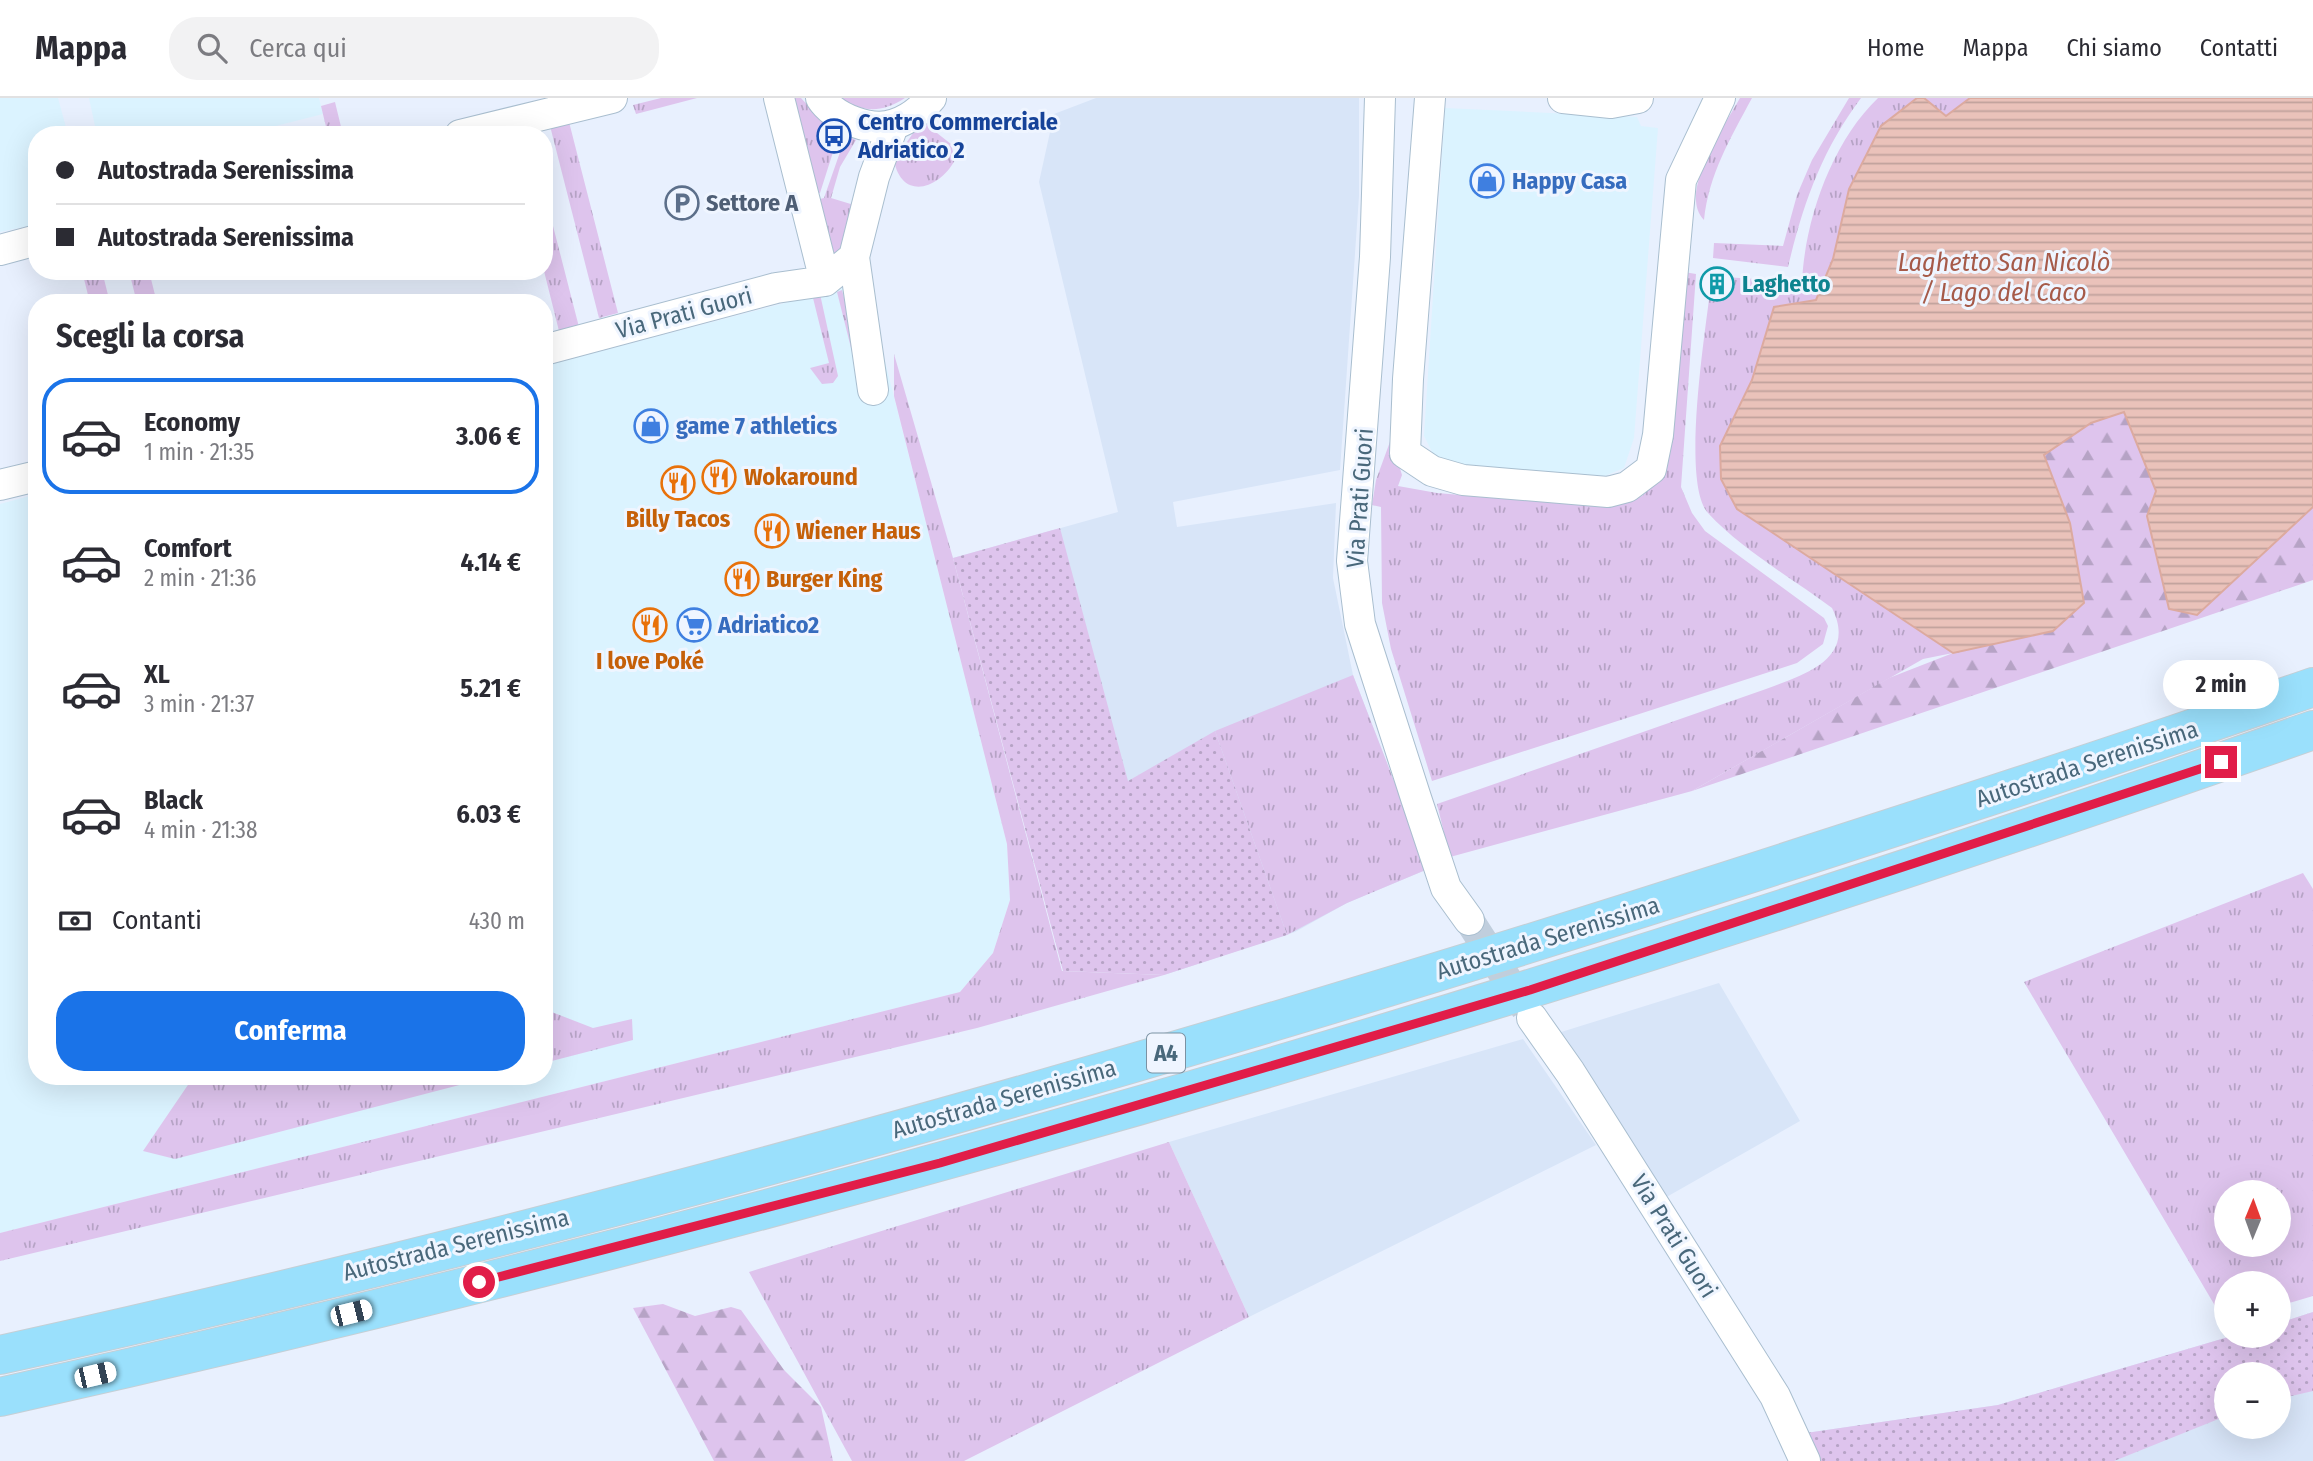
<!DOCTYPE html>
<html lang="it">
<meta charset="utf-8">
<style>
:root{--surface:#fff;--page:#f2f2f3;--text:#2b2b33;--muted:#7c7c81;--line:#e1e1e2;--accent:#1a73e8}
body{margin:0;font-family:"Fira Sans Condensed",sans-serif;background:var(--page);color:var(--text);height:100vh;display:flex;flex-direction:column;font-size:26px;white-space:nowrap}
*{box-sizing:border-box;margin:0}
p{font-size:23px;color:var(--muted)}
.icon{flex:none;width:38px;height:38px;fill:none;stroke:currentColor;stroke-width:2;stroke-linecap:round;stroke-linejoin:round}
.map{position:relative;flex:1;overflow:hidden}
.side{position:absolute;left:28px;top:196px;width:525px;height:791px;display:flex;flex-direction:column;background:var(--surface);border-radius:28px;box-shadow:0 7px 28px #0002}
.side>*{flex:none}
.guide{position:absolute;left:28px;top:28px;width:525px;height:154px;border-radius:28px;box-shadow:0 7px 28px #0002;display:grid;align-content:center;height:154px;padding:0 28px;background:var(--surface)}
.needle{width:46px;rotate:1deg}
.fabs{position:absolute;left:2214px;top:1082px;display:grid;gap:14px}
.fabs a{display:grid;place-items:center;width:77px;height:77px;border-radius:50%;background:var(--surface);box-shadow:0 7px 28px #0002;font-size:35px}
.end{position:absolute;width:32px;height:32px;margin:-16px;border:9px solid #e11d48;background:#fff;box-shadow:0 0 0 4px #fff}
.from{border-radius:50%}
.bubble{position:absolute;height:49px;border-radius:24px;background:var(--surface);box-shadow:0 7px 28px #0002;font-size:23px;font-weight:700;line-height:49px;text-align:center}
.car{position:absolute;width:21px;height:42px;margin:-21px -10px;border-radius:9px;box-shadow:0 0 5px 2px #0007;background:linear-gradient(#fff 24%,#345 0 40%,#fff 0 76%,#345 0 86%,#fff 0)}
.guide b{display:flex;align-items:center;gap:24px;height:66px;font-size:26px}
.guide b+b{border-top:2px solid var(--line)}
.guide i{width:18px;height:18px;background:var(--text)}
ul{padding:0;list-style:none}
li{display:flex;align-items:center;gap:21px;height:116px;margin:0 14px 10px;padding:0 14px;border:4px solid transparent;border-radius:28px}
li div{flex:1}
li b{display:block;font-size:26px}
li em{font-style:normal;font-weight:700}
li.selected{border-color:var(--accent)}
li>.icon{width:63px;height:63px;stroke-width:1.5}
h2{padding:0 28px;font-size:32px;line-height:84px}
.pay{display:flex;align-items:center;gap:18px;height:77px;padding:0 28px;font-size:26px}
.pay p{margin-inline-start:auto}
.primary-button{display:flex;gap:14px;margin-top:auto;padding:14px 28px}
.primary-button a{flex:1;height:80px;border-radius:28px;background:var(--accent);color:#fff;font-size:28px;font-weight:700;line-height:80px;text-align:center}
header{display:flex;align-items:center;gap:42px;box-sizing:border-box;height:98px;padding:0 35px;background:var(--surface);border-bottom:2px solid var(--line)}
header strong{font-size:33px}
nav{display:flex;gap:38px;margin-inline-start:auto;font-size:24px}
.search{width:490px;height:63px;background:var(--page);display:flex;align-items:center;gap:18px;box-sizing:border-box;padding:0 24px;border-radius:28px;color:var(--muted);font-size:26px}
.map>svg:first-child{display:block}
</style>
<header>
<strong>Mappa</strong>
<div class="search"><svg class="icon" aria-label="search" viewBox="0 0 24 24"><circle cx="10" cy="10" r="6"/><path d="M15 15l6 6"/></svg>Cerca qui</div>
<nav><a>Home</a><a>Mappa</a><a>Chi siamo</a><a>Contatti</a></nav>
</header>
<div class="map">
<svg width="2313" height="1363" viewBox="0 0 2313 1363">
<defs>
<pattern id="grass-tufts" width="24" height="20" patternUnits="userSpaceOnUse" patternTransform="scale(1.75)"><rect width="24" height="20" fill="#dec4ed"/><path d="M3 7l-1-3M5 7V3M7 7l1-3M15 17l-1-3M17 17v-4M19 17l1-3" fill="none" stroke="#b6a3c5"/></pattern>
<pattern id="forest-firs" width="22" height="20" patternUnits="userSpaceOnUse" patternTransform="scale(1.75)"><rect width="22" height="20" fill="#dec4ed"/><path d="M5 1l3.5 6h-7zM16 11l3.5 6h-7z" fill="#b6a3c5"/></pattern>
<pattern id="garden-dots" width="8" height="8" patternUnits="userSpaceOnUse" patternTransform="scale(1.75)"><rect width="8" height="8" fill="#dec4ed"/><path d="M2 2h.1M6 6h.1" fill="none" stroke="#b6a3c5" stroke-width="1.8" stroke-linecap="round"/></pattern>
<pattern id="water-rules" width="6" height="5" patternUnits="userSpaceOnUse" patternTransform="scale(1.75)"><rect width="6" height="5" fill="#eac2ba"/><path d="M0 2.5h6" fill="none" stroke="#c0a19c"/></pattern>
</defs>
<rect width="100%" height="100%" fill="#e8f0fe"/>
<path fill="#d8e5f8" fill-rule="evenodd" d="M1096 0H1359V98L1340 372 1173 404 1177 429 1336 405 1333 480 1353 577 1428 771 1347 805 1295 834 1164 877 953 460 1118 414 1039 84 1054 16Z
M1719 885 1800 1023 1663 1101 1558 935Z
M1523 941 1596 1047 1249 1219 1169 1044Z
M2313 1214V1363H1818L1806 1335 1998 1307 2235 1237H2278L2279 1225ZM2226 1276H2278V1328H2226Z"/>
<path fill="#dbf3ff" d="M0 0H58L68 37H37V126L0 134Z
M89 0H319L323 16 240 37H97Z
M1445 10 1637 19 1641 28 1658 30 1634 340 1624 370 1605 378 1458 369 1433 356 1424 338Z
M865 184 1007 746 1010 802 993 855 960 894 0 1135V406L37 396V978H544V268Z"/>
<path fill="url(#grass-tufts)" fill-rule="evenodd" d="M661 0H697L636 16 633 7Z
M790 0H801L824 25 816 40 834 51 820 95 813 97Z
M838 0H905C880 16 863 14 838 0Z
M937 0H946L928 28 951 46 955 62C940 90 903 104 894 63Z
M1740 0H1752C1730 41 1709 76 1704 122 1677 95 1725 27 1740 0Z
M1849 0H1861C1822 52 1803 106 1788 169L1713 160 1714 145 1783 148 1797 97 1812 62Z
M1878 0H1917L1881 28 1849 91 1833 161 1816 202 1774 209 1752 282 1720 348 1721 381 1737 411 1953 555 1923 561 1692 693 1450 759 1437 706 1766 591C1802 577 1858 562 1832 510 1793 481 1741 451 1708 415 1681 385 1705 237 1710 193L1723 194 1724 179 1802 184C1805 121 1832 44 1878 0Z
M1924 0H1970L1946 19Z
M335 4 343 37H328L321 8Z
M568 20 618 215 599 220 549 24Z
M846 37 856 42 840 69 831 100 854 107 838 157 828 156 816 102 824 100Z
M544 93 579 229 559 233 544 173Z
M82 173H102L110 205H90Z
M129 173H149L157 205H137Z
M1684 174 1696 176 1681 389 1692 415 1705 433 1824 520 1828 528 1823 546 1797 565 1432 683 1391 551 1382 505 1381 409 1372 407 1376 382 1391 341 1402 377 1398 388 1437 395 1604 409 1642 398 1652 388 1670 357Z
M842 192 857 250 852 254 837 194Z
M820 196 838 278 833 285 822 286 810 270 829 265 813 200Z
M894 256 953 460 1062 873 1164 877 977 930 0 1163V1135L960 894 993 855 1010 802 1007 746 894 298Z
M1353 577 1428 771 1347 805 1287 837 1215 633Z
M2303 775 2313 791V1198L2279 1208 2278 1185H2226L2224 1223 2024 884ZM2226 1094H2278V1146H2226Z
M544 911 593 930 632 921 633 942 544 965Z
M194 978H494L175 1061 143 1053Z
M1169 1044 1249 1219 964 1363H852L749 1174Z"/>
<path fill="url(#forest-firs)" d="M2124 314 2156 393 2147 418 2197 517 2313 409V482L1692 693 1889 580 1953 555 2053 533 2052 385 2044 357 2091 325Z
M663 1206 695 1218 731 1209 741 1212 784 1272 821 1309 833 1363H714L633 1210Z"/>
<path fill="url(#garden-dots)" d="M1060 430 1128 683 1215 633 1287 837 1164 877 1063 873 953 460Z
M2313 1214V1293L2279 1301 2278 1276H2226V1318L2114 1363H1818L1806 1335 1998 1307 2235 1237H2278L2279 1225Z"/>
<path fill="url(#water-rules)" stroke="#dcaa9f" stroke-width="2" d="M1917 0H1924L1946 18 1970 0H2313V409L2197 517 2169 511 2147 418 2156 393 2124 314 2091 325 2044 357 2070 425 2084 505 2053 533 1953 555 1737 411 1721 381 1720 348 1752 282 1774 209 1816 202 1833 161 1849 91 1881 28Z"/>
<g fill="none" stroke-linecap="round" stroke-linejoin="round">
<path stroke="#c0cedd" stroke-width="30" stroke-dasharray="30 15" stroke-linecap="butt" d="M1469 822 1526 911"/>
<defs>
<path id="minor" d="M779 0 825 183 854 159 874 79 893 28
M821 0C834 20 872 35 895 26 910 21 921 12 931 0
M1380 0 1375 159 1352 463 1360 526 1416 700 1446 790 1469 822
M1430 0 1408 281 1405 355 1432 373 1463 382 1608 394 1627 389 1651 371 1658 337 1681 82 1720 0
M1563 0 1611 5 1638 0
M460 37 612 0
M0 152 37 142
M854 159 873 292
M544 252 776 190 825 183
M0 387 37 378
M1532 920 1570 974 1775 1298 1805 1363"/>
<path id="highway" d="M0 1257C583 1129 1159 965 1727 783 1923 720 2119 657 2313 589
M0 1299C784 1124 1556 898 2313 632"/>
</defs>
<use href="#minor" stroke="#a9becf" stroke-width="32"/>
<use href="#highway" stroke="#c5cfd5" stroke-width="40"/>
<use href="#minor" stroke="#fff" stroke-width="30"/>
<use href="#highway" stroke="#9ae0fc" stroke-width="38"/>
</g>
<g fill="none" stroke-linecap="round" stroke-linejoin="round">
<path stroke="#e11d48" stroke-width="9" d="M479 1184 940 1065 1530 892 2221 664"/>
</g>
<defs>
<symbol id="bus-ring" viewBox="-11 -11 22 22"><circle r="9.5" fill="#eff5ff" stroke="#1a4fb4" stroke-width="1.5"/><path d="M-5-6H5V4H4V6H2V4H-2V6H-4V4H-5ZM-3.5-4V0h7V-4ZM-3.5 1.2v1.5H-2V1.2ZM2 1.2v1.5H3.5V1.2Z" fill="#1a4fb4"/></symbol>
<symbol id="shop-ring" viewBox="-11 -11 22 22"><circle r="9.5" fill="#eff5ff" stroke="#3f7fe0" stroke-width="1.5"/><path d="M-5-2.5h2.3a2.7 3.5 0 0 1 5.4 0H5L5.5 6h-11ZM-1.5-2.5h3a1.5 2.3 0 0 0-3 0Z" fill="#3f7fe0"/></symbol>
<symbol id="parking-ring" viewBox="-11 -11 22 22"><circle r="9.5" fill="#eff5ff" stroke="#5c6f8a" stroke-width="1.5"/><path d="M-3.5-5.5H1a3.5 3.5 0 0 1 0 7H-1V5.5H-3.5ZM-1-3.4V-.6H.8a1.4 1.4 0 0 0 0-2.8Z" fill="#5c6f8a"/></symbol>
<symbol id="building-ring" viewBox="-11 -11 22 22"><circle r="9.5" fill="#eff5ff" stroke="#0f9aa8" stroke-width="1.5"/><path d="M-4-6H4V6H1V3H-1V6H-4ZM-2.5-4.3h1.7v1.8h-1.7ZM.8-4.3h1.7v1.8H.8ZM-2.5-1h1.7V.8h-1.7ZM.8-1h1.7V.8H.8Z" fill="#0f9aa8"/></symbol>
<symbol id="restaurant-ring" viewBox="-11 -11 22 22"><circle r="9.5" fill="#eff5ff" stroke="#e8710a" stroke-width="1.5"/><path d="M-5-6h1v4h1v-4h1v4h1v-4h1v5L-1.5 .5V6h-2V.5L-5-1ZM5-6V6H3V1.5H1.5Q1.5-4 5-6Z" fill="#e8710a"/></symbol>
<symbol id="supermarket-ring" viewBox="-11 -11 22 22"><circle r="9.5" fill="#eff5ff" stroke="#3f7fe0" stroke-width="1.5"/><path d="M-6-5.5h2.5l.6 2H6L4.5 2H-2.5L-4.4-4H-6ZM-1.5 3.2a1.3 1.3 0 1 0 .1 0ZM3 3.2a1.3 1.3 0 1 0 .1 0Z" fill="#3f7fe0"/></symbol>
</defs>
<g fill-rule="evenodd">
<use href="#bus-ring" x="815" y="19" width="38" height="38"/>
<use href="#shop-ring" x="1468" y="64" width="38" height="38"/>
<use href="#parking-ring" x="663" y="86" width="38" height="38"/>
<use href="#building-ring" x="1698" y="167" width="38" height="38"/>
<use href="#shop-ring" x="632" y="309" width="38" height="38"/>
<use href="#restaurant-ring" x="700" y="360" width="38" height="38"/>
<use href="#restaurant-ring" x="659" y="366" width="38" height="38"/>
<use href="#restaurant-ring" x="753" y="414" width="38" height="38"/>
<use href="#restaurant-ring" x="723" y="462" width="38" height="38"/>
<use href="#restaurant-ring" x="631" y="508" width="38" height="38"/>
<use href="#supermarket-ring" x="675" y="508" width="38" height="38"/>
</g>
<g text-anchor="middle" dominant-baseline="central" stroke-width="6" stroke-linejoin="round" paint-order="stroke">
<rect fill="#eff5ff" stroke="#7b92a3" stroke-width="2" x="1147" y="935.5" width="38" height="39" rx="5"/>
<g font-size="23" font-weight="bold" fill="#49687b">
<text x="1166" y="955">A4</text>
</g>
<g font-size="24" font-weight="bold" fill="#164399" stroke="#eff5ff" text-anchor="start">
<text x="858" y="24">Centro Commerciale<tspan x="858" dy="28">Adriatico 2</tspan></text>
</g>
<g font-size="24" font-weight="bold" fill="#366cbe" stroke="#eff5ff" text-anchor="start">
<text x="1512" y="83">Happy Casa</text>
<text x="676" y="328">game 7 athletics</text>
<text x="718" y="527">Adriatico2</text>
</g>
<g font-size="24" font-weight="bold" fill="#4e5e75" stroke="#eff5ff" text-anchor="start">
<text x="706" y="105">Settore A</text>
</g>
<g font-size="24" font-weight="bold" fill="#0d838f" stroke="#eff5ff" text-anchor="start">
<text x="1742" y="186">Laghetto</text>
</g>
<g font-size="24" fill="#49687b" stroke="#eff5ff">
<text transform="translate(684 215) rotate(-15)">Via Prati Guori</text>
<text transform="translate(1360 400) rotate(-86)">Via Prati Guori</text>
<text transform="translate(2087 666) rotate(-18)">Autostrada Serenissima</text>
<text transform="translate(1548 840) rotate(-17)">Autostrada Serenissima</text>
<text transform="translate(1004 1001) rotate(-16)">Autostrada Serenissima</text>
<text transform="translate(1674 1138) rotate(58)">Via Prati Guori</text>
<text transform="translate(456 1147) rotate(-14)">Autostrada Serenissima</text>
</g>
<g font-size="24" font-weight="bold" fill="#c56008" stroke="#eff5ff" text-anchor="start">
<text x="744" y="379">Wokaround</text>
<text x="678" y="421" text-anchor="middle">Billy Tacos</text>
<text x="796" y="433">Wiener Haus</text>
<text x="766" y="481">Burger King</text>
<text x="650" y="563" text-anchor="middle">I love Poké</text>
</g>
<g font-size="26" font-style="italic" fill="#a65a49" stroke="#eff5ff">
<text x="2004" y="164">Laghetto San Nicolò<tspan x="2004" dy="30">/ Lago del Caco</tspan></text>
</g>
</g>
</svg>
<div class="fabs">
<a><svg class="needle" viewBox="-14 -14 28 28"><path d="M0-13l5 13h-10z" fill="#e53935"/><path d="M0 13l5-13h-10z" fill="#7c7c81"/></svg></a>
<a>+</a>
<a>−</a>
</div>
<i class="end from" style="left:479px;top:1184px"></i>
<i class="end" style="left:2221px;top:664px"></i>
<div class="bubble" style="left:2163px;top:562px;width:116px">2 min</div>
<i class="car" style="left:351px;top:1215px;rotate:76deg"></i>
<i class="car" style="left:95px;top:1277px;rotate:77deg"></i>
<div class="guide">
<b><i class="from"></i>Autostrada Serenissima</b>
<b><i></i>Autostrada Serenissima</b>
</div>
<section class="side">
<h2>Scegli la corsa</h2>
<ul>
<li class="selected"><svg class="icon" aria-label="car" viewBox="0 0 24 24"><path d="M5 17H2v-5l4-1 3-4h7l3 4 3 1v5h-3M9 17h6M6 11h13"/><circle cx="7" cy="17" r="2"/><circle cx="17" cy="17" r="2"/></svg><div><b>Economy</b><p>1 min · 21:35</p></div><em>3.06 €</em></li>
<li><svg class="icon" aria-label="car" viewBox="0 0 24 24"><path d="M5 17H2v-5l4-1 3-4h7l3 4 3 1v5h-3M9 17h6M6 11h13"/><circle cx="7" cy="17" r="2"/><circle cx="17" cy="17" r="2"/></svg><div><b>Comfort</b><p>2 min · 21:36</p></div><em>4.14 €</em></li>
<li><svg class="icon" aria-label="car" viewBox="0 0 24 24"><path d="M5 17H2v-5l4-1 3-4h7l3 4 3 1v5h-3M9 17h6M6 11h13"/><circle cx="7" cy="17" r="2"/><circle cx="17" cy="17" r="2"/></svg><div><b>XL</b><p>3 min · 21:37</p></div><em>5.21 €</em></li>
<li><svg class="icon" aria-label="car" viewBox="0 0 24 24"><path d="M5 17H2v-5l4-1 3-4h7l3 4 3 1v5h-3M9 17h6M6 11h13"/><circle cx="7" cy="17" r="2"/><circle cx="17" cy="17" r="2"/></svg><div><b>Black</b><p>4 min · 21:38</p></div><em>6.03 €</em></li>
</ul>
<div class="pay"><svg class="icon" aria-label="cash" viewBox="0 0 24 24"><path d="M3 7h18v10H3z"/><circle cx="12" cy="12" r="2"/></svg>Contanti<p>430 m</p></div>
<div class="primary-button"><a>Conferma</a></div>
</section>
</div>
